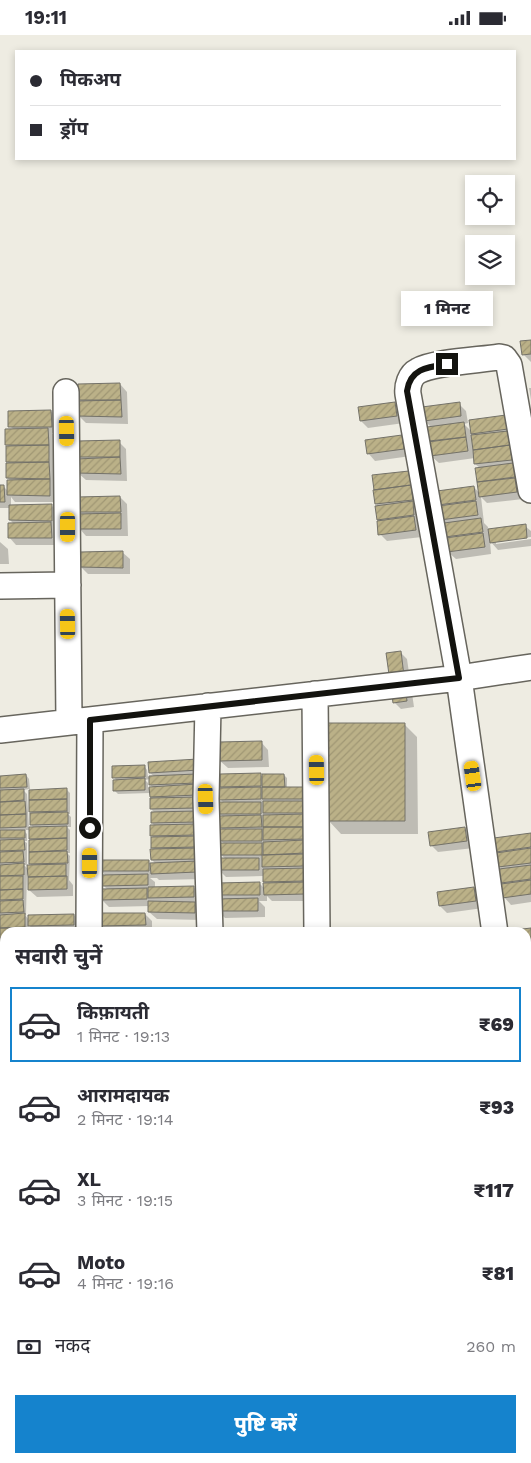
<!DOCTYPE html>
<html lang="hi">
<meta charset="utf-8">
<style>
:root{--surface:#fff;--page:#f7f7f7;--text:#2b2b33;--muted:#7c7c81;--line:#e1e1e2;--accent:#1583cd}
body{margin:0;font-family:"Work Sans","Noto Sans Devanagari",sans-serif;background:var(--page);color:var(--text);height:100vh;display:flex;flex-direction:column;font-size:19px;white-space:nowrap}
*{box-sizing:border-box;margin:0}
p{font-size:16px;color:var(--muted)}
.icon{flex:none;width:28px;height:28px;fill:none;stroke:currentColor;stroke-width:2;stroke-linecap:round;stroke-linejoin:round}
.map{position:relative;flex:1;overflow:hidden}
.details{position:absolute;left:0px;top:892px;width:531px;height:536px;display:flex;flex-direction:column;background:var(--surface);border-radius:15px 15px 0 0;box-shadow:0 2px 8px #0003}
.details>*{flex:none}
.top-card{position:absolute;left:15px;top:15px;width:501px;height:110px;border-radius:0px;box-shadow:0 2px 8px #0003;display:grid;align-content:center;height:110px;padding:0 15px;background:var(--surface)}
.tools{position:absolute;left:465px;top:140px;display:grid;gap:10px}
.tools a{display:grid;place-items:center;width:50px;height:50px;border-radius:0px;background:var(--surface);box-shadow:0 2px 8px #0003;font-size:25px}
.end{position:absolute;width:22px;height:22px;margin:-11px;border:6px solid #13130f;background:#fff;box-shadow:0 0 0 2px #fff}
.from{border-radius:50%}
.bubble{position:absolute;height:35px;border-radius:0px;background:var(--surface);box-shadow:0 2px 8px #0003;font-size:16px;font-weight:800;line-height:35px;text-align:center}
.car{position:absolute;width:15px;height:30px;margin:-15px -8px;border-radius:6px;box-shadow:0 0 4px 1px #0007;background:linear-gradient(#f5c518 24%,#345 0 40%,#f5c518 0 76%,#345 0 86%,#f5c518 0)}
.top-card b{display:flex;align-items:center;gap:18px;height:48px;font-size:19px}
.top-card b+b{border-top:1px solid var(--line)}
.top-card i{width:12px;height:12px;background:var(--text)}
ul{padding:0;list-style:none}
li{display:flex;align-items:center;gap:15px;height:75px;margin:0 10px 8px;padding:0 5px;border:2px solid transparent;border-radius:0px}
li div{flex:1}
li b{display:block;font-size:19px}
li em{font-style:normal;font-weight:800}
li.current{border-color:var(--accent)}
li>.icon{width:45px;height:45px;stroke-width:1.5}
h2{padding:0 15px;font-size:22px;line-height:60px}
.pay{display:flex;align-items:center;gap:12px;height:55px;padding:0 15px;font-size:19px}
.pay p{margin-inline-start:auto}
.action{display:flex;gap:10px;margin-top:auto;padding:10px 15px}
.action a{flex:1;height:58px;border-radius:0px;background:var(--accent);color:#fff;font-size:20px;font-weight:800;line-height:58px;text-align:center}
.status{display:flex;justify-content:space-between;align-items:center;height:35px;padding:0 25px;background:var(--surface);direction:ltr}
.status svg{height:14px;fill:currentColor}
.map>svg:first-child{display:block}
</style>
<div class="status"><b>19:11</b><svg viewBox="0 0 49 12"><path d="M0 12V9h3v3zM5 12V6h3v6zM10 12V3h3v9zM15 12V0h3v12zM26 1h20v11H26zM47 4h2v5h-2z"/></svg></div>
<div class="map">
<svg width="531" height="1428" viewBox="0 0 531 1428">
<defs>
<pattern id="building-hatch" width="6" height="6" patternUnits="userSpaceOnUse" patternTransform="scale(1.25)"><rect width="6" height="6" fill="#bbb188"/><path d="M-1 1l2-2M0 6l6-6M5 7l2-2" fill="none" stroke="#a09774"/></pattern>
</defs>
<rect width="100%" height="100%" fill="#eeece2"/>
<path fill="#0003" fill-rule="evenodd" d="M531 306V327L524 320Z
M120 349 127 357 128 389 86 388 79 381 82 367 79 364Z
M529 353H531V366V365Z
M395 369 402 376 404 388 368 393 361 386Z
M459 369 466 376 468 388 464 389 472 397 506 381 523 464 487 468 481 462 484 488 488 492V495L525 491 531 496V502L496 506V509L531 504V511L498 515 490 506 491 519 456 524 448 517 445 488 441 485 438 457 474 452 480 459 477 434 480 433 475 429V423L439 428 431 421 428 393H432L425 386Z
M51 376 58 384V398H52L55 402 57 467H15L11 462V471L51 470 58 477 59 510H16L9 502 14 489 10 485V473H0V451H3L8 456 11 446 7 443 10 429 7 426 10 412 7 409 14 395 10 391Z
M402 401 409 408 411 421 375 426 368 418Z
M119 407 126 414 127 446 86 445 78 438 81 425 78 421Z
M409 437 416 444 422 502 387 506 380 499 376 472H379L376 469Z
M120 462 127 469 128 501H86L79 493 82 480 79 476Z
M0 507 8 514 9 529H0Z
M122 517 130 524V539H88L81 532Z
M400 617 407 624 414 672 401 674 394 667Z
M404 689 417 702 418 799H341L328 785Z
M261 707 268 715 269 732 228 733 220 726Z
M198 726 204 844 159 845 157 843H150L155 847V853L193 852 201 859V868L195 869 202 875V885L157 884 149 877 150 871 109 872 102 865 108 855 103 850 106 841 101 835 148 826 151 829H156L152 825 155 815 152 812 154 803 152 800 155 791 152 788 156 779 151 774 150 758 118 759 115 756 117 746 114 742 144 731 147 735 148 742H155L150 738ZM150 744V750L154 753H148V748L145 745Z
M260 739 261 741 284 740 287 743V753H304L312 866H272L267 861V866H259L265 872V882L225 883 218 876 225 865 220 860 260 849 265 854 264 841 226 842 219 835 226 824 221 820 225 809 221 806 224 796 221 792 223 782 220 779 224 768 220 764 221 740Z
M26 740 29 744 30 754 23 755 27 759 29 793H34L31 790 33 779 30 776 67 755 70 758V779H68L71 782V792H67L70 795V818H67L70 821 69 845 73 850V861L37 862 29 855 31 844 27 839 26 880H25L29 885 74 880 81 888V897L36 898 28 889V895H26V898H5V955H0V742ZM23 795H30L31 831 29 835 24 830H27V808L24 806H27V799Z
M465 793 472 800 474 813 438 817 431 810Z
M531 799V867L511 870 504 862 500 835H502L499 831 496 804Z
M474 853 481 860 483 873 447 878 440 871Z
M145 879 152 886V897L107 898 100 890Z
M531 894V949L526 950V898Z
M531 966V1041L526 1010V967Z
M0 1016H5V1049H0Z
M0 1054 5 1055V1111H0Z
M0 1142H5V1222H0Z
M526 1194 531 1199V1229H526Z"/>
<path fill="url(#building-hatch)" stroke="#747269" d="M531 305V319L522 320 520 306Z
M120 348 121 365H77L78 349Z
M121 365 122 382 78 381V366Z
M395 367 397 381 360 386 358 372Z
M460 367 461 381 424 386 422 372Z
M51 375 52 392H8V376Z
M506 380 508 394 471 399 469 385Z
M464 387 466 402 429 406 427 392Z
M48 393 49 410H5V394Z
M508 396 510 410 473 415 471 400Z
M402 400 404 414 367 419 365 405Z
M466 402 468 416 430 421 428 407Z
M120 405V422H77V406Z
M49 410V427H6V411Z
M510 410 512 425 474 429 473 415Z
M120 422 121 439 77 438V424Z
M49 427 50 444 6 443V428Z
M513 428 515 442 477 447 475 433Z
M409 436 411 450 374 455 372 440Z
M515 443 517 457 479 462 477 447Z
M50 444V461L7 460V445Z
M0 450H4L5 467H0Z
M411 450 413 465 375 469 373 455Z
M474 451 476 465 438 470 437 456Z
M120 461 121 477H77V462Z
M413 466 414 480 377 485 375 471Z
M476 466 478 480 440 485 438 471Z
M52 469V486L9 485V470Z
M121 478V494H78V479Z
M414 481 416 495 378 500 377 486Z
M481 483 483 497 445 502 444 488Z
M51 487 52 503H8V488Z
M526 489 527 503 490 508 488 494Z
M483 498 485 512 447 517 445 503Z
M123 516V533L80 532V517Z
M401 616 407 666 393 668 386 618Z
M326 688H405V786H326Z
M262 706V725L219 726V707Z
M198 724 199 735 149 738 148 727Z
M145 730V742L112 743V731Z
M261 738V751L220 752V739Z
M26 739 27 752 0 753V741Z
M196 739V748L149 750V741Z
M262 739H284L285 752H262Z
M145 743V755L113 756V745Z
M197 749V760L150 762 149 752Z
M261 752V764L219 765V753Z
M262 752H304V764H262Z
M67 753V764L29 765V755Z
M24 754V765L0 767V755Z
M196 762V773L150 774V763Z
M67 764V776L29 777V765Z
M25 766 26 779 0 780V767Z
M263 766H304V778H263Z
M219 767H261V779H219Z
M197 776V787L151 788V777Z
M68 777V789L30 790V778Z
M26 779V792L0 793V780Z
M305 779 304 792H263V780Z
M261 780 262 792 220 793 219 781Z
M196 789V800L150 801V790Z
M67 791V803L29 804V792Z
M263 792H304L305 804 263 805Z
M465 792 467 806 430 811 428 797Z
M220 794H262V806H220Z
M0 795H25V803H0Z
M531 798V812L496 817 494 803Z
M197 801V812L151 813V802Z
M67 803V815L29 817V805Z
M24 804 25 815 0 816V805Z
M305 805V818L263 820V807Z
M220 808H262V820H220Z
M196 813 197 824 151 825 150 814Z
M531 813V828L498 832 496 818Z
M23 816 24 827 0 828V817Z
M67 816 68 828 29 829V817Z
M304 819 305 831 262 832V820Z
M217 823H259V835H218Z
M99 825H149V836H99Z
M197 826V837L151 839 150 828Z
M24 828V840L0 841V830Z
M66 829V841L28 842 27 830Z
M531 830V844L501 848 499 834Z
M305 833V846L263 847V834Z
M148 839V850L102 851V840Z
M0 841H23V854L0 855Z
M67 841V854L28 855V842Z
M531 845V859L502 863 501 849Z
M260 847V860H219L218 848Z
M305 847V859L264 860 263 848Z
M194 851V862L148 863V852Z
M474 852 476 866 439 871 437 857Z
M147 853V864L101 865V854Z
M23 854V864L0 865V855Z
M258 863V876H217L216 864Z
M23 865 24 877 0 878V866Z
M148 866 195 867V878L148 877Z
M25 878V892L0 893V880Z
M98 878H145L146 890 99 891Z
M74 879V890L28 891V880Z
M0 893H23V898H5V903H0Z
M531 893V907L526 908V898H506V896Z
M0 904H5V917H0Z
M526 912H531V926L526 927Z
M0 918H5V928H0Z
M531 927V942H526V928Z
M0 930H5V940H0Z
M0 942H5V952H0Z
M0 965H5V980H0Z
M531 965V980H526V966Z
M531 981V996H526V982Z
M526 997H531V1011L526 1012Z
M531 1012V1027H528L527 1013Z
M0 1015H5V1028H0Z
M5 1029V1042H0V1030Z
M0 1053H5V1064H0Z
M0 1064H5V1076H0Z
M0 1081H5V1090H0Z
M0 1091H5V1104H0Z
M0 1140H5V1152H0Z
M0 1153H5V1165H0Z
M0 1166H5V1178H0Z
M0 1179H5V1191H0Z
M0 1191H5V1202H0Z
M0 1203H5V1215H0Z"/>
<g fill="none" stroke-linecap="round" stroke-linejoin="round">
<defs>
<path id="minor" d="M66 357 69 687
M0 551 68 550
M315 659 317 898
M208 671 206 764 210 898
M0 695 459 643 531 632
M89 898 90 685
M495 898 459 643 408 359C407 351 410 340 418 336 433 327 481 325 499 322L504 323 509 330 531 455
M526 949H531
M0 988H5
M526 1110 531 1142"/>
</defs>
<use href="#minor" stroke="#67655d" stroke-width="28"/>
<use href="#minor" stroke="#fff" stroke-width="25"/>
</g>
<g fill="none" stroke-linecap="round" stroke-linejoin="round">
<path stroke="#13130f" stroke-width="6" d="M90 793V685L459 643 407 356C410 334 427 332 447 329"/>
</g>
</svg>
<div class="tools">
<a><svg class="icon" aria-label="locate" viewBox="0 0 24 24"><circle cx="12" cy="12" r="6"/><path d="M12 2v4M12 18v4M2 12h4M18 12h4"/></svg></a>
<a><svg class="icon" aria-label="layers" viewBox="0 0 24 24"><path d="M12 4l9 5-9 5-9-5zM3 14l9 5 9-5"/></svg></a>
</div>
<i class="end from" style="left:90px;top:793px"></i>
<i class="end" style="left:447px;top:329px"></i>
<div class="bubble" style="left:401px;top:256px;width:92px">1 मिनट</div>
<i class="car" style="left:67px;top:396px;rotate:179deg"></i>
<i class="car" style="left:68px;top:492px;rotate:180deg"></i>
<i class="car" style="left:68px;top:589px;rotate:359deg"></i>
<i class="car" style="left:317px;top:735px;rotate:359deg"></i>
<i class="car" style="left:473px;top:741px;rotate:352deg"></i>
<i class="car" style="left:206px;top:764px;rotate:178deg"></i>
<i class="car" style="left:90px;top:828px;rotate:0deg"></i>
<div class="top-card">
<b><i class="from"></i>पिकअप</b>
<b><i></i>ड्रॉप</b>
</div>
<section class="details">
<h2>सवारी चुनें</h2>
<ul>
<li class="current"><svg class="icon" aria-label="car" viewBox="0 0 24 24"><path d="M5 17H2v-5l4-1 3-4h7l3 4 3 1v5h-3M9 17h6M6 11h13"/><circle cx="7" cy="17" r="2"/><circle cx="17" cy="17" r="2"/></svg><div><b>किफ़ायती</b><p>1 मिनट · 19:13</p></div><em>₹69</em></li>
<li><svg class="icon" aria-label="car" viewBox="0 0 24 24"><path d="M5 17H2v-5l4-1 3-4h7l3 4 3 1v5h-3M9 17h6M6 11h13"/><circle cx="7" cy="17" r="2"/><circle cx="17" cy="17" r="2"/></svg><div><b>आरामदायक</b><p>2 मिनट · 19:14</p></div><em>₹93</em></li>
<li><svg class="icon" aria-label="car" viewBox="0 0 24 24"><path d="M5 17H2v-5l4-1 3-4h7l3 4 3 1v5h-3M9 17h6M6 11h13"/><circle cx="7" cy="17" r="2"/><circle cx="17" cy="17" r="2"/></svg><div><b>XL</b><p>3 मिनट · 19:15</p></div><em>₹117</em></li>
<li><svg class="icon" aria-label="car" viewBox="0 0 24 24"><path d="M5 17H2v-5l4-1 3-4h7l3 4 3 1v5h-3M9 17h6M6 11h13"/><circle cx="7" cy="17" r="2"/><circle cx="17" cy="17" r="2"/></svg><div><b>Moto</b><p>4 मिनट · 19:16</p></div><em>₹81</em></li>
</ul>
<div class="pay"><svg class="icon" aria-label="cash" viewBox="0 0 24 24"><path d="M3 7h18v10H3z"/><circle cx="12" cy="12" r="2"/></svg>नकद<p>260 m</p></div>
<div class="action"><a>पुष्टि करें</a></div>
</section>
</div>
